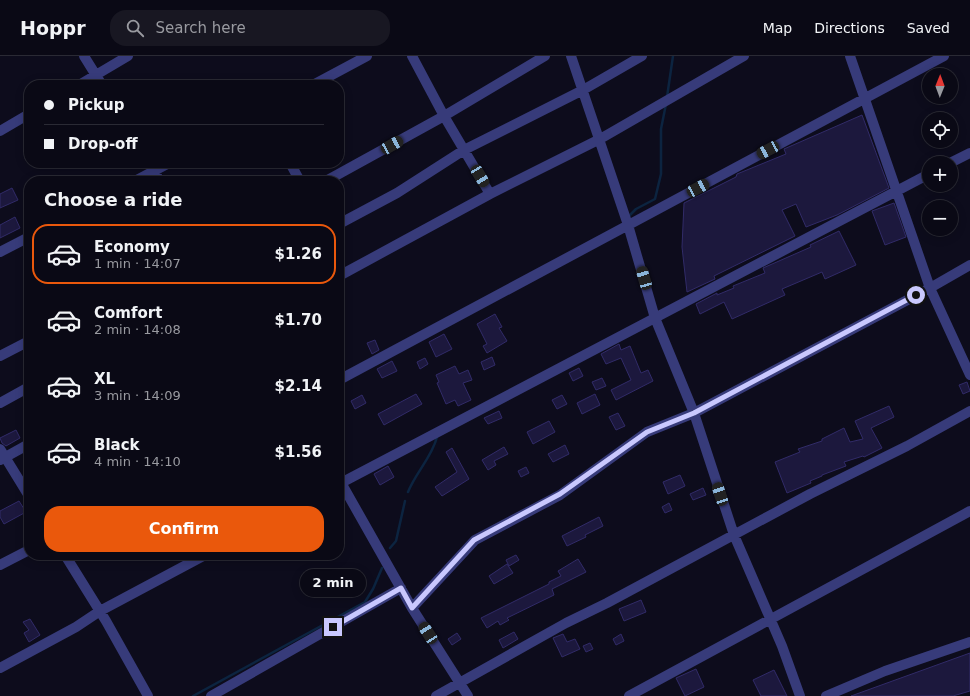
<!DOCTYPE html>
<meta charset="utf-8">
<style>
:root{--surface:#0a0915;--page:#181722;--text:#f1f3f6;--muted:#999aa0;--line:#2a2a34;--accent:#ea580c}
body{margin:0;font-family:"DejaVu Sans",sans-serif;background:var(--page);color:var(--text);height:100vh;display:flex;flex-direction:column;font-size:15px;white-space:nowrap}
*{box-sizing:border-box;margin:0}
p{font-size:13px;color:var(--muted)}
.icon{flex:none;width:22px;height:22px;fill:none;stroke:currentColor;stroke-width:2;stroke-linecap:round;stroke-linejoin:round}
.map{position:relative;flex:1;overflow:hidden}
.side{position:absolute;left:24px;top:120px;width:320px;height:384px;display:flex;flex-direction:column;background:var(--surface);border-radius:16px;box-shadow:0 2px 10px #0003,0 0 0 1px var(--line)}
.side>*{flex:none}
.guide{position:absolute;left:24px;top:24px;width:320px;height:88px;border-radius:16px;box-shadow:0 2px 10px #0003,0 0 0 1px var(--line);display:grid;align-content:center;height:88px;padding:0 20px;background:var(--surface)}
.needle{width:26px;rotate:1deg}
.controls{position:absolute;left:922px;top:12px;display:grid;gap:8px}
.controls a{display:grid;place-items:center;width:36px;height:36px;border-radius:50%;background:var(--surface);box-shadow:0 2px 10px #0003,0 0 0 1px var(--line);font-size:20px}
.end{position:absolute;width:18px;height:18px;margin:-9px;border:5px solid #c9c8fe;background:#111;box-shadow:0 0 0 2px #111}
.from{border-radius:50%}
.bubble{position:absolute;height:28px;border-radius:14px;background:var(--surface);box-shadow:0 2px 10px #0003,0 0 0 1px var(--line);font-size:13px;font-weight:800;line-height:28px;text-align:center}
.car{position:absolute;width:12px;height:24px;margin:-12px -6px;border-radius:5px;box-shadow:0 0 3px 1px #0007;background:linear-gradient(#222 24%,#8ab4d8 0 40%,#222 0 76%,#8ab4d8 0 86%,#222 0)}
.guide b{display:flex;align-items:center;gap:14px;height:38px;font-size:15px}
.guide b+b{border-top:1px solid var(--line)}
.guide i{width:10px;height:10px;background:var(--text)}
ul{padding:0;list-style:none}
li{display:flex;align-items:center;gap:12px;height:60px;margin:0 8px 6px;padding:0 12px;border:2px solid transparent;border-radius:16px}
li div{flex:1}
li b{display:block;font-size:15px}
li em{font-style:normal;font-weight:800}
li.on{border-color:var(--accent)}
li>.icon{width:36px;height:36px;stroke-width:1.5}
h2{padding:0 20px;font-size:18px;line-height:48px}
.button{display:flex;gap:8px;margin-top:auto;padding:8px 20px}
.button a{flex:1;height:46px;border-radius:16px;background:var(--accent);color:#fff;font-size:16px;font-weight:800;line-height:46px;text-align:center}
header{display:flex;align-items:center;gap:24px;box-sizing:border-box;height:56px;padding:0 20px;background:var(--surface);border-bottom:1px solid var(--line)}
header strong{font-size:19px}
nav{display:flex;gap:22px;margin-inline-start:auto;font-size:14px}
.search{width:280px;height:36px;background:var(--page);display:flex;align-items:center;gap:10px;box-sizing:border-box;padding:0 14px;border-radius:16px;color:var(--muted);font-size:15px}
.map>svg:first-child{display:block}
</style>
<header>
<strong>Hoppr</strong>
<div class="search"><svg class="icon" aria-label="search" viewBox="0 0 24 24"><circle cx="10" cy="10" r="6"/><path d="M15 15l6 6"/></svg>Search here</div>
<nav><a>Map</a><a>Directions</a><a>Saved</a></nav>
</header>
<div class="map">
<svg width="970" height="640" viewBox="0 0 970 640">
<rect width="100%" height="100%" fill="#0d0c1c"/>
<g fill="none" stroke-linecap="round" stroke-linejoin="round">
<path stroke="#0c2440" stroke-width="2.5" d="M667 41 673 0
M628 161 636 153 655 143 661 118V73L666 48
M408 436C416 416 432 401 437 381
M390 492 396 485 405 445
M193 640 365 546 373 533 382 512"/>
</g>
<path fill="#1c183d" stroke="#312b68" d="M862 59 889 132 837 159 806 171 796 148 782 154 795 180 718 218 714 220 715 223 687 236 682 191 684 147 736 121 737 118 786 98 784 93Z
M12 132 18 144 0 152V138Z
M894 147 906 181 885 189 872 155Z
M15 161 20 172 0 182V169Z
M839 175 856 209 825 223 822 216 782 233 785 239 732 263 724 246 700 258 696 248 717 237V239L734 232 733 230 765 217 763 212 811 191 810 189Z
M495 258 502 271 499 272 507 285 487 297 483 290 487 288 477 268Z
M444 278 452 293 436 301 429 286Z
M375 284 379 294 372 298 367 287Z
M619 288 621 294 630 290 641 317 648 314 653 325 616 344 611 334 631 324 621 302 606 308 601 298Z
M492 301 495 309 484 314 481 306Z
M425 302 428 308 420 313 417 306Z
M392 305 397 315 382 322 377 313Z
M455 310 459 318 468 314 472 324 463 327 471 344 458 350 455 344 446 348 437 327 439 326 436 319Z
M579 312 583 320 573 325 569 317Z
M602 322 606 330 596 334 592 326Z
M967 326 970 335 963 338 959 329Z
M416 338 422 348 384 369 378 358Z
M595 338 600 349 582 358 577 347Z
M362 339 366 347 355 353 351 345Z
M562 339 567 348 557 353 552 344Z
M889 350 894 361 871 372 882 392 864 401 863 400 844 406 846 410 822 419V420L810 425 811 427 787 437 775 406 800 396 798 393 822 385V383L844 372 850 386 863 383 855 365Z
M499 355 502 362 488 368 484 362Z
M618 357 625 370 616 374 609 361Z
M549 365 555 376 533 388 527 376Z
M16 374 20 382 6 390 2 387 0 382Z
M565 389 569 398 553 406 548 398Z
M504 391 508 398 494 405 496 409 488 414 482 404Z
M452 392 469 423 442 440 435 431 457 416 446 396Z
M388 410 394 421 380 429 374 418Z
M526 411 529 417 521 421 518 415Z
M680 419 685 430 668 438 663 426Z
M703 432 706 439 693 444 690 438Z
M19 445 26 456 4 468 0 461V455Z
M669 447 672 454 665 457 662 451Z
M599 461 603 470 585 479 586 481 567 490 562 480Z
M516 499 519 504 509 510 506 504Z
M578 503 586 516 552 533 554 539 507 562 509 564 500 569 498 565 487 572 481 562 549 528V526L561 520 558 515Z
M507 508 513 517 494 528 489 520Z
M641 544 646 556 624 565 619 553Z
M30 563 40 579 29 586 24 577 29 574 23 566Z
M514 576 518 583 503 592 499 584Z
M457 577 461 583 452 589 448 583Z
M563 578 567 586 575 583 580 593 562 601 553 582Z
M621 578 624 585 616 589 613 583Z
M590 587 593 593 586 596 583 590Z
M970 597V635L953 640H851Z
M696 613 704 631 685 640 676 622Z
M774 614 787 640H761L753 624Z"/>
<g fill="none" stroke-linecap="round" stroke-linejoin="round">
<path stroke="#373b7a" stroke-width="10" d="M84 0 102 29
M412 0 444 60 490 138
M571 0 628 169 655 262 694 357 734 479 782 590 800 640
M850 0 930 232 970 319
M79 29 128 0
M313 29 367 0
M0 75 29 58
M149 107 160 125
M290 107 300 125
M950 107 970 97
M135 125 169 107
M326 125 444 60 545 0
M339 168 397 137 464 94 583 34 642 0
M0 196 29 181
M339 220 490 138 600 83 744 0
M0 300 29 285
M339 324 944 0
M0 347 29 331
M0 393 29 440
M0 404 29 388
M339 423 412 552 468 640
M339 428 929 118
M65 499 106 565 148 640
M0 509 29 494
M412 552 475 484 560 439 647 376 694 357 930 232 970 209
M0 612 76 571 100 555 205 499
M211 640 401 532
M436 640 566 567 607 547 810 438 907 390 970 355
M629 640 970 455
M826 640 885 615 970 586"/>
</g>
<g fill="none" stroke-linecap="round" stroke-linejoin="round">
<path stroke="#c9c8fe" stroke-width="5" d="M333 571 401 532 412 552 474 484 560 438 647 376 694 357 916 239"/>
</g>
</svg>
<div class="controls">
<a><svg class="needle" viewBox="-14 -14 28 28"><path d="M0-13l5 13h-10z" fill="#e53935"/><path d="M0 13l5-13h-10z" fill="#999aa0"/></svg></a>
<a><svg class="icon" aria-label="locate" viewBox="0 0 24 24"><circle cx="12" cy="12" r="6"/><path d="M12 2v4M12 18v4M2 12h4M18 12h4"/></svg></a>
<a>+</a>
<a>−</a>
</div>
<i class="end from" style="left:916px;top:239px"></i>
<i class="end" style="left:333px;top:571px"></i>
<div class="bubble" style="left:300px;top:513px;width:66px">2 min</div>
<i class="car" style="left:392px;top:89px;rotate:61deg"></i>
<i class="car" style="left:768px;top:94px;rotate:242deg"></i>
<i class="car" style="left:480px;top:120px;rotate:149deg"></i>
<i class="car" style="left:698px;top:132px;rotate:62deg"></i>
<i class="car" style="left:644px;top:222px;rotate:344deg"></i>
<i class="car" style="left:720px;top:438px;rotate:342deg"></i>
<i class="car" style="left:428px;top:577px;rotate:327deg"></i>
<div class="guide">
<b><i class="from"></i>Pickup</b>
<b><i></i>Drop-off</b>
</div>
<section class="side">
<h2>Choose a ride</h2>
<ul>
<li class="on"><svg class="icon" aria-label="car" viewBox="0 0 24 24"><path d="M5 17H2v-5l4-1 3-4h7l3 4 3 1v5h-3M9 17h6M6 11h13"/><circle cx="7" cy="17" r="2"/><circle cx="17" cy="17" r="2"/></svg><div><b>Economy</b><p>1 min · 14:07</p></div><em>$1.26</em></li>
<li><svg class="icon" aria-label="car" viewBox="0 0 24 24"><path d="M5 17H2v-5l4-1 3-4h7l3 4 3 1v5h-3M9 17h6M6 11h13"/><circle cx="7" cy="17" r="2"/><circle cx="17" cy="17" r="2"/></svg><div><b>Comfort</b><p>2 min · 14:08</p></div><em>$1.70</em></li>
<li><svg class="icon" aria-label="car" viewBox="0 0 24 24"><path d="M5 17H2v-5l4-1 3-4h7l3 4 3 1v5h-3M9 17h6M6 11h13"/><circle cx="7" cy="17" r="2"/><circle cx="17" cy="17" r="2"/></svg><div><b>XL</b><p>3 min · 14:09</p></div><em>$2.14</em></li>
<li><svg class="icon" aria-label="car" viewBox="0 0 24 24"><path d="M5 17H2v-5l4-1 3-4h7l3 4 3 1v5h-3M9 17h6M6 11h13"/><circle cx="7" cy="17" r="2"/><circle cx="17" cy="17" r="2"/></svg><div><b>Black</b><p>4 min · 14:10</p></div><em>$1.56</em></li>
</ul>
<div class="button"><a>Confirm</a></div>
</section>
</div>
